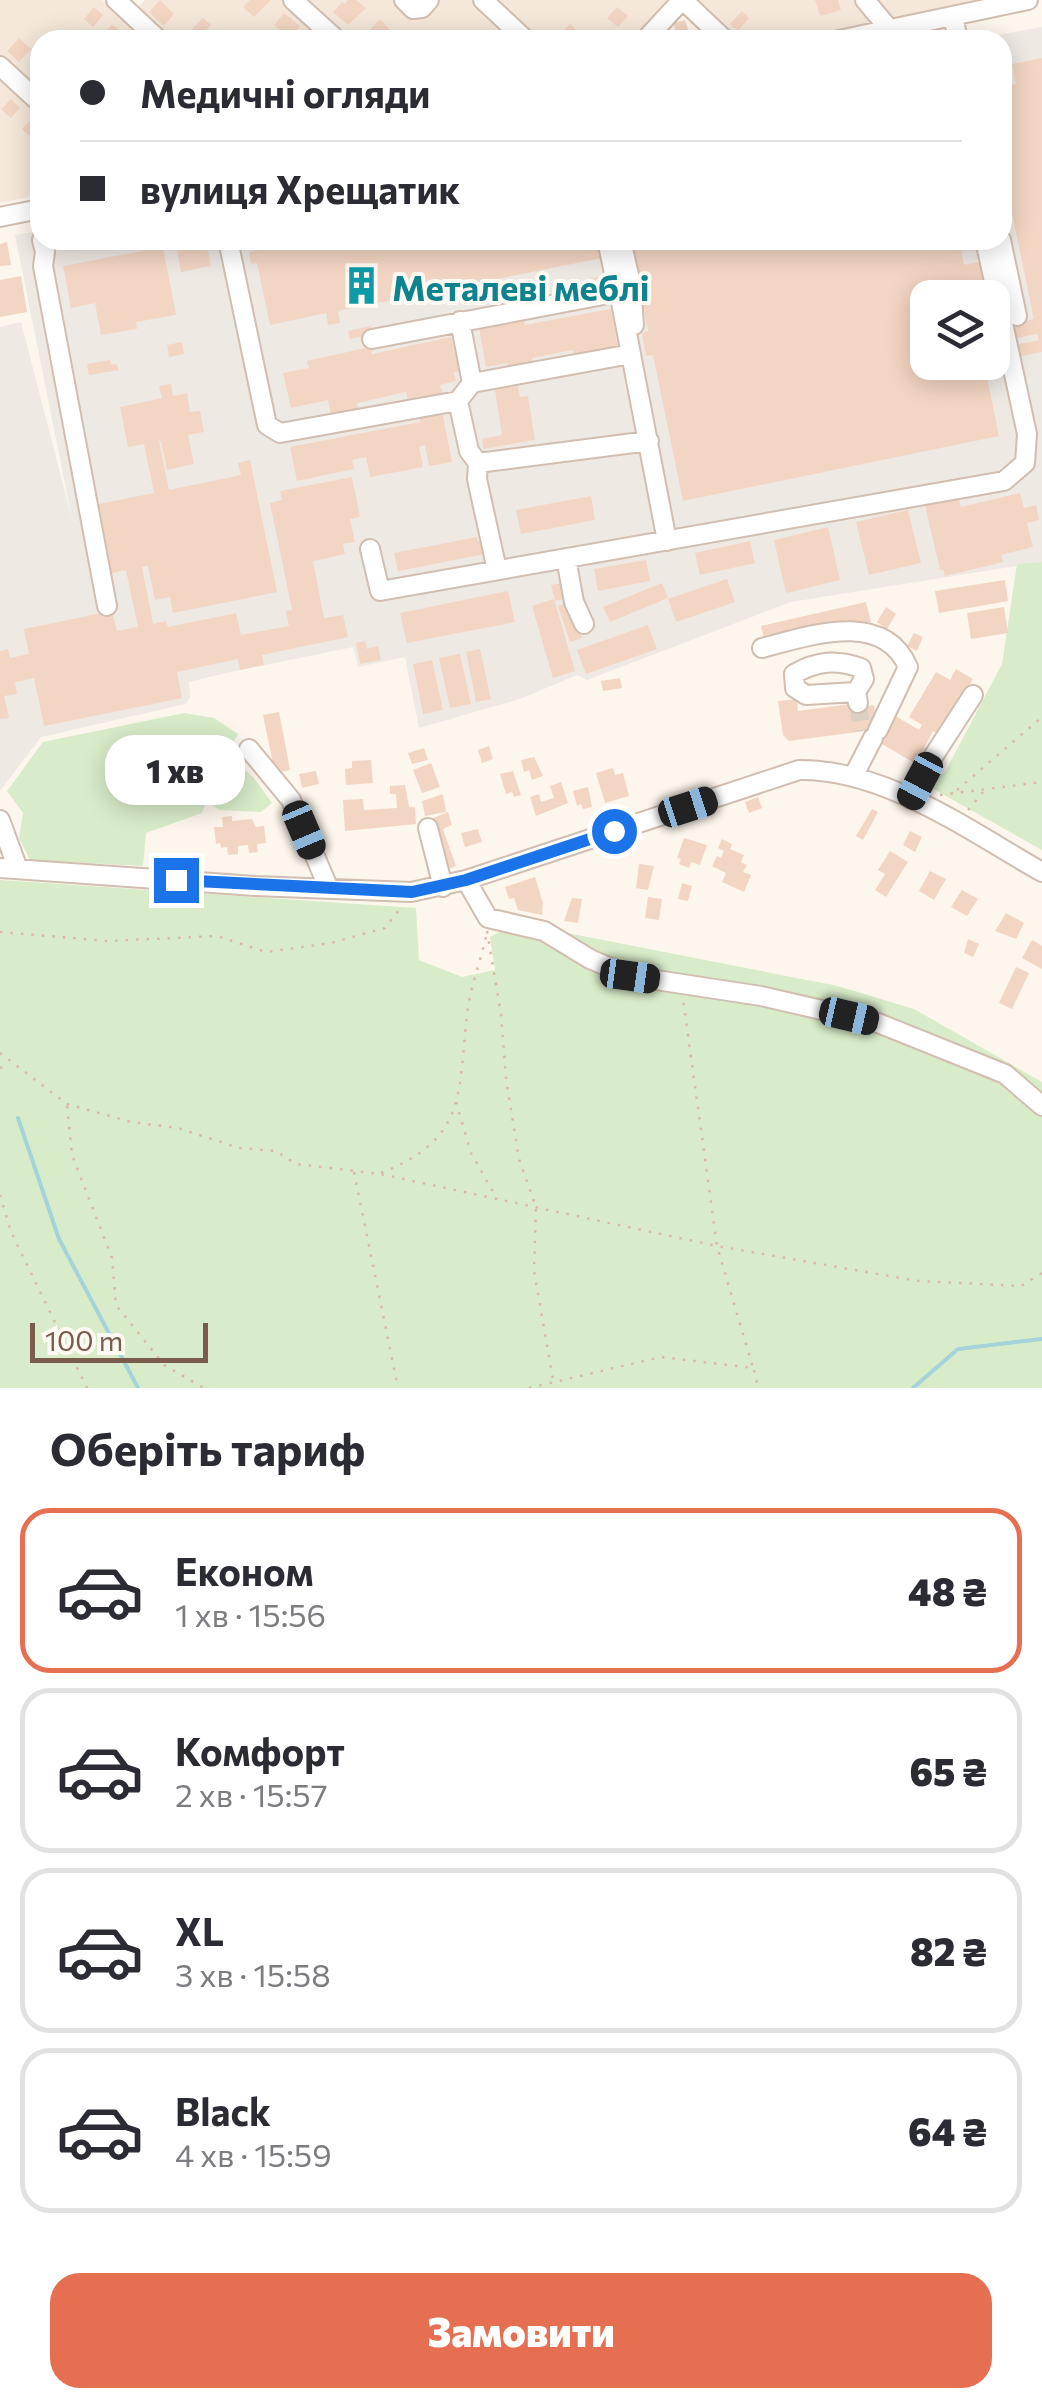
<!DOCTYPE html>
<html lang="uk">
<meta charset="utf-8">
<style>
:root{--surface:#fff;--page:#f7f7f7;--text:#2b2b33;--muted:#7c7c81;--line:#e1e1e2;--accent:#e76f51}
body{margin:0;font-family:Commissioner,sans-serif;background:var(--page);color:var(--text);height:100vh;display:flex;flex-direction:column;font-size:38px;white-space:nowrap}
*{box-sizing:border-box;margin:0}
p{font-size:32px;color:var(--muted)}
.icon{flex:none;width:55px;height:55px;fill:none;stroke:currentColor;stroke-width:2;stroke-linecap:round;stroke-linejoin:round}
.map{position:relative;height:1388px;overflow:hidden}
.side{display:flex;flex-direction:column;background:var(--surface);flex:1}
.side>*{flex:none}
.hud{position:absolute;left:30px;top:30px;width:982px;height:220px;border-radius:30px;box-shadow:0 5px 25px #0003;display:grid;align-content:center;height:220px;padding:0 50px;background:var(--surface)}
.controls{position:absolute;left:910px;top:280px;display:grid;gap:20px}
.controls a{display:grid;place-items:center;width:100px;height:100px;border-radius:20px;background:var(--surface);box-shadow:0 5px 25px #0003;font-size:50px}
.scale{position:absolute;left:30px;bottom:25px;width:178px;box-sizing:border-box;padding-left:10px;border:5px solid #7a5c4d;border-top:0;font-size:28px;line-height:35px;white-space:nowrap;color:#7a5c4d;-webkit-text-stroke:8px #fffaf3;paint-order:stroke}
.end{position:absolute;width:45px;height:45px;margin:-22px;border:12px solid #1a73e8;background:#fff;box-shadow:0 0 0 5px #fff}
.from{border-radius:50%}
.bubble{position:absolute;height:70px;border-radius:30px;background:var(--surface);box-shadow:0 5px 25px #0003;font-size:32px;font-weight:800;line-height:70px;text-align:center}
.car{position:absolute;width:30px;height:60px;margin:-30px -15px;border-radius:12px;box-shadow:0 0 8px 2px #0007;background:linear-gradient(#222 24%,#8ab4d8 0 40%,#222 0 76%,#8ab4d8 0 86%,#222 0)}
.hud b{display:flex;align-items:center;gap:35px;height:95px;font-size:38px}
.hud b+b{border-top:2px solid var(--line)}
.hud i{width:25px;height:25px;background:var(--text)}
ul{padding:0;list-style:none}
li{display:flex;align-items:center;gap:30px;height:165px;margin:0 20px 15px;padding:0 30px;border:5px solid var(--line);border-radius:30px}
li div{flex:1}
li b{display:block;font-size:38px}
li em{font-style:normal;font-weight:800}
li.on{border-color:var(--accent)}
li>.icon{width:90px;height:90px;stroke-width:1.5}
h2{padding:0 50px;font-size:45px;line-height:120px}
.cta{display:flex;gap:20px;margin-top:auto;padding:20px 50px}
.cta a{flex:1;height:115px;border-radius:30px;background:var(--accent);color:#fff;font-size:40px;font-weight:800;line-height:115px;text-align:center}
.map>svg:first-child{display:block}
</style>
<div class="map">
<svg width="1042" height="1388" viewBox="0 0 1042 1388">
<rect width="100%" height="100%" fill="#fdf6ec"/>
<path fill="#f5e8da" d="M0 0H102L146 40H40V195L0 203Z
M145 0H479L522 40H167L135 11Z
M491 0H669L632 40H533Z
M688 0H985L791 40H731Z"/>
<path fill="#efe9e4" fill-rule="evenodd" d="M1042 27V562L791 602 587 680 577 675 520 699 419 728 405 657 358 667 353 647 226 673 189 682 190 698 186 704 41 737 0 791V327L21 322 72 519 15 235 40 231V240H1002V40H971ZM928 298H992V362H928Z"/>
<path fill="#d8ecc9" d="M1042 562V850L928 786 945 772 1002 664 1017 564Z
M184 713 214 718 238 734 226 754 253 777 272 803 261 812 219 810 207 800 202 813 146 833 143 866 30 860 19 838 23 813 7 791 43 742Z
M0 880 416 908 419 960 462 977 495 970 490 937 516 923 838 986 914 1009 1042 1082V1388H0Z"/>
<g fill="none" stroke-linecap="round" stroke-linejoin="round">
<path stroke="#a5d3da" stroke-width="4" d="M18 1118 59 1239 138 1388
M913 1388 958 1349 1042 1339"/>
</g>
<path fill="#f3d5c3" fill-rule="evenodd" d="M160 0 174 14 164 26 149 12Z
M250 0H271L254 17 243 7Z
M348 0H356L366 8 348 25 333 12 342 2 345 4Z
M815 0H838L841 10 820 16Z
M94 7 103 15 93 27 84 19Z
M617 7 628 16 618 27 607 18Z
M742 11 749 18 738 31 730 24Z
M284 13 300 26 290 38 274 25Z
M203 18 211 25 197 40H181Z
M380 19 391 31 382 40H360Z
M685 20 690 36 701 33 704 40H663L661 36 676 31 673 23Z
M112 24 122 33 117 40H106L102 36Z
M570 24 576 29 569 37 572 40H554Z
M19 38 31 49 19 62 7 51Z
M1042 58V352L992 362V328L1034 319 1002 165V87L1016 84 1012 64ZM1037 334 1039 340 996 349 995 342Z
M11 99 20 108 11 118 1 109Z
M33 118 40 125 38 144 22 129Z
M175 240H206L211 266 181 272Z
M253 240H599L602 258 492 280 494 290 484 292 482 282 338 311 340 323 328 325 326 313 270 325 257 263 251 264 249 252 255 251Z
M630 240H959L964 265 985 261 989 280 981 282 984 298H928V362H984L999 436 683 501 653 355 646 356 642 333 648 331Z
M7 242 11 265 0 266V244Z
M163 247 176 315 136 322 137 329 101 335 95 303 71 308 63 266Z
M21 276 27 312 0 317V280Z
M602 276 604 285 566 293 565 284Z
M544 284 546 297 526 300 525 287Z
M611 309 619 353 575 361 573 350 532 358 534 366 509 371 507 363 486 367 479 328 524 319 525 325Z
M371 326 373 334 350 339 348 331Z
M451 337 459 371 454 373 456 381 440 385 443 395 408 402 406 392 357 403 359 414 332 420 328 400 291 408 283 373 309 368 307 361 370 347 372 354Z
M182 342 184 354 169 357 167 345Z
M110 360 111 365 117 364 119 370 89 375 87 364Z
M171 384 173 396 187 393 190 412 200 411 204 432 188 435 194 464 167 470 161 441H159L169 490 241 475 238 463 250 460 277 592 173 613 170 597 155 600 148 566 142 567 153 624 166 621 168 627 236 613 241 635 289 626 286 611 292 610 270 503 282 500 280 491 352 477 360 517 350 519 355 542 343 544 345 554 313 561 324 618 343 615 348 637 262 655 264 665 240 670 238 659 177 672 182 698 44 726 34 678 15 682 17 694 4 696 9 718 0 719V651L8 649 10 658 29 654 24 629 112 611 117 631 138 627 126 570 112 573 99 504 154 493 144 444 128 447 120 407 162 398 159 386Z
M518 386 520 397 528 396 535 440 483 449 482 439 502 435 495 390Z
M442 411 452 462 429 466 425 445 419 447 423 467 370 477 366 457 352 460 354 469 297 481 290 447 420 422 419 415Z
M1020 493 1024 508 1036 505 1039 520 1027 523 1033 547 1001 555 1003 562 945 576 943 569 940 570 925 505 958 497 961 507Z
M591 496 595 520 521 534 516 510Z
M908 510 921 563 869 575 856 522Z
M828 527 840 580 786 593 774 540Z
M477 537 478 542 482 541 485 554 398 571 394 553Z
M750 541 755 563 700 575 695 553Z
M646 560 650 581 598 591 594 569Z
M727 579 735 602 676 622 668 599Z
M1005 580 1008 601 939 613 935 591Z
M566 582 569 598 555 601 551 585Z
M662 583 668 598 610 622 603 607Z
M508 591 515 622 407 643 400 613Z
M554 599 575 671 553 678 532 606Z
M570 602 582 638 570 642 558 606Z
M866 602 871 622 849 627 848 620 764 639 761 626Z
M886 607 896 614 887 629 877 622Z
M1004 607 1008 633 971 639 967 613Z
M648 625 657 649 586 674 577 650Z
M914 633 923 637 917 651 907 646Z
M365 641 367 649 378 646 381 660 360 664 356 643Z
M480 649 491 699 476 702 466 652Z
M460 654 471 704 450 708 439 658Z
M432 660 443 710 423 714 413 664Z
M956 669 973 679 936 741 933 738 936 733 933 731 916 764 865 734V731L789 741 783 735 778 701 797 699 798 711 865 702V706L874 705 877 729 892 714 919 730 922 725 909 717 936 672 950 680Z
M620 678 622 688 603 691 601 681Z
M279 712 290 770 275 773 263 715Z
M489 746 493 759 482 763 478 750Z
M424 748 428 760 412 764 408 753Z
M534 757 543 776 532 780 529 770 524 772 521 760Z
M371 760 373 783 346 785 345 769 352 768V761Z
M431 763 440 787 422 793 413 770Z
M613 768 615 775 623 773 629 796 605 803 596 773Z
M316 771 319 784 302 788 299 774Z
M513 771 521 795 514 797 512 792 506 794 500 774Z
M561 782 568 803 536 816 530 797 539 794 541 802 554 798 550 786Z
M405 785 409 807H415L416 824 345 831 343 800 363 799 364 810 397 808 396 794H390V786Z
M588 787 592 807 583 809 581 804 577 806 573 791Z
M443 794 446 812 425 816 422 801Z
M758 797 762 808 749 813 745 802Z
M872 809 878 812 863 840 856 836Z
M448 812 452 825 443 829 456 866 446 870 428 820Z
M232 816V821L252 819 256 827 264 826 266 843 257 844 258 852 249 853 248 845 238 846V854L228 855 227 847 221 848 220 843 216 844 214 827H223L222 817Z
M478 829 482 842 465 847 461 833Z
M910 831 922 837 915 852 903 845Z
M684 838 707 845 700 865 691 862 689 868 679 864 681 859 677 858Z
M722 839 732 844 730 849 744 855 741 862 747 865 743 872 751 875 744 892 722 882 726 873 712 866 717 856 721 858 724 851 718 848Z
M890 851 908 862 886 897 875 890 885 874 878 870Z
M639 864 654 866 648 890 636 888Z
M930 871 946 879 934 900 919 891Z
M535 877 543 903 542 915 518 910 514 898 509 899 505 887Z
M682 883 692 886 688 901 678 899Z
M962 890 978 899 967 916 951 907Z
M648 897 662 899 659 920 645 918Z
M572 898 582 899 578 923 564 921Z
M1006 913 1024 923 1016 939 995 931Z
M968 939 979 944 973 957 964 953Z
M1032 940 1042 946V969L1022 958Z
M1016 967 1029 973 1012 1009 999 1003Z"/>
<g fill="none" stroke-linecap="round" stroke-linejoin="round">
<path stroke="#dcd0c4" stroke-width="18" stroke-dasharray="18 9" stroke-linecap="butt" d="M858 703 862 731"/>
<defs>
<path id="minor" d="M116 0 159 40
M293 0 337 40
M404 0 413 9 422 8 429 0
M483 0 526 40
M683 0 725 40
M865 0 890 30
M953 16 958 40
M645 40 682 0
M839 40 1028 0
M0 66 40 103
M0 217 40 209
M42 240 45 252 43 266 107 606
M228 240 267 425 280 433 458 401
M607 240 615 278
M621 240 631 284 634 325
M1001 240 1017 316
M460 321 472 383 458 401 469 451 478 463 477 479 497 570
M372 339 619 292 667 541
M472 383 631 354
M478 463 649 441
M370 549 380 591 1004 481 1025 463 1027 434 985 240
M566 558 574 602 584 624
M762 648C809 636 883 609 908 667L878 730
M856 692 864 679 861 668C836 659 817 661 794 674L795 688 806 695 856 692 858 703
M249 749 291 800 329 889
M853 777 873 738
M911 799 929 763 973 695
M0 820 18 869
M428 828 443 887
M0 868 255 886 411 892 466 880 799 770C886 769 969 831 1042 872
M466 880 488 918 544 931 590 959 630 976 761 996 878 1023 1005 1074 1042 1106"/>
</defs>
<use href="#minor" stroke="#d1beb0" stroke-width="22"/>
<path stroke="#d9b8a5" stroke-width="2.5" stroke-dasharray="2.5 8" stroke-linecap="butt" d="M957 790 1042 717
M940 795 1042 782
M968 810 983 792
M487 931 501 1014 506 1079 519 1159 536 1207 534 1271 553 1380
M0 932 108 941 217 936 266 952 331 943 385 928 402 906
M0 1053 67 1104 131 1122 178 1128 239 1148 276 1151 296 1164 380 1174 717 1246 918 1281 1021 1286 1042 1273
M0 1068 10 1064
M456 1102 471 1153 497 1199
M67 1106 72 1155 112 1258 116 1305 164 1365 204 1388
M354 1172 398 1388
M381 1173C467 1139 458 1095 467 1014 470 988 480 963 486 937
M0 1195 11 1232 87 1388
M754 1370 758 1388
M529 1388 661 1357 753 1368 717 1246 683 999"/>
<use href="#minor" stroke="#fff" stroke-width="18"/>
</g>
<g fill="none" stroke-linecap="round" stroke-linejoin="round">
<path stroke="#1a73e8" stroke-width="12" d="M176 880 412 892 466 880 614 831"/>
</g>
<defs>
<symbol id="building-bare" viewBox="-9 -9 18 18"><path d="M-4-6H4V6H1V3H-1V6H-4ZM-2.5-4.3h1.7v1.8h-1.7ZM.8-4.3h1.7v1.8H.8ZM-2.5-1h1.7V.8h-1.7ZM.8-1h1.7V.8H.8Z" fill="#0f9aa8" stroke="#fffaf3" stroke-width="2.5" paint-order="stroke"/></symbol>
</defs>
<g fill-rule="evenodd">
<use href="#building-bare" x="334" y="258" width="55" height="55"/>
</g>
<g text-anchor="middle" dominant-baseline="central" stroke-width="8" stroke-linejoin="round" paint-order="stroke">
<g font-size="35" font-weight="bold" fill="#0d838f" stroke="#fffaf3" text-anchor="start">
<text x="392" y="286">Металеві меблі</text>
</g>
</g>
</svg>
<div class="controls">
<a><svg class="icon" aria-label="layers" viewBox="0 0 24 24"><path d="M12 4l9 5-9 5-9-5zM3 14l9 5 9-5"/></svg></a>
</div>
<div class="scale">100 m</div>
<i class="end from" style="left:614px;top:831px"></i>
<i class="end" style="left:176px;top:880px"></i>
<div class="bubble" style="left:105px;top:735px;width:140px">1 хв</div>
<i class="car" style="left:920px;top:781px;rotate:208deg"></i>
<i class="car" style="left:688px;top:807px;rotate:72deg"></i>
<i class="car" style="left:304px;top:830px;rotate:157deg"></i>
<i class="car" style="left:630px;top:976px;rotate:98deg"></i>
<i class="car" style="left:849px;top:1016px;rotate:103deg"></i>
<div class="hud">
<b><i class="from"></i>Медичні огляди</b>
<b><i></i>вулиця Хрещатик</b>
</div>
</div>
<section class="side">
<h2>Оберіть тариф</h2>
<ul>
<li class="on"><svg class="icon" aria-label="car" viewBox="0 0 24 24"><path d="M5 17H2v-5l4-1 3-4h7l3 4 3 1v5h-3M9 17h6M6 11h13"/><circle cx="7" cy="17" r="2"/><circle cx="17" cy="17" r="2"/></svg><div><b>Економ</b><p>1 хв · 15:56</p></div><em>48 ₴</em></li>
<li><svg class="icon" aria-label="car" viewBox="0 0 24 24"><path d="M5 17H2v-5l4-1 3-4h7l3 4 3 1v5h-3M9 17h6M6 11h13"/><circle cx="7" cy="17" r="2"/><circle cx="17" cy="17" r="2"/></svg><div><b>Комфорт</b><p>2 хв · 15:57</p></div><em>65 ₴</em></li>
<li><svg class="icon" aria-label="car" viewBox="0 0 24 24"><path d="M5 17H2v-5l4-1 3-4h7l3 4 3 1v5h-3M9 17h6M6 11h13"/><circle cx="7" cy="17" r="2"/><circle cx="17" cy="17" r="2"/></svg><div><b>XL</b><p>3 хв · 15:58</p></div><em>82 ₴</em></li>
<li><svg class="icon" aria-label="car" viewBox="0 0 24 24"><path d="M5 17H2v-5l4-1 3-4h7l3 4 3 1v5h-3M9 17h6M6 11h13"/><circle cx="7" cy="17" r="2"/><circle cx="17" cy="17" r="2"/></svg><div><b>Black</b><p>4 хв · 15:59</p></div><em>64 ₴</em></li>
</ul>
<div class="cta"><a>Замовити</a></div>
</section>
